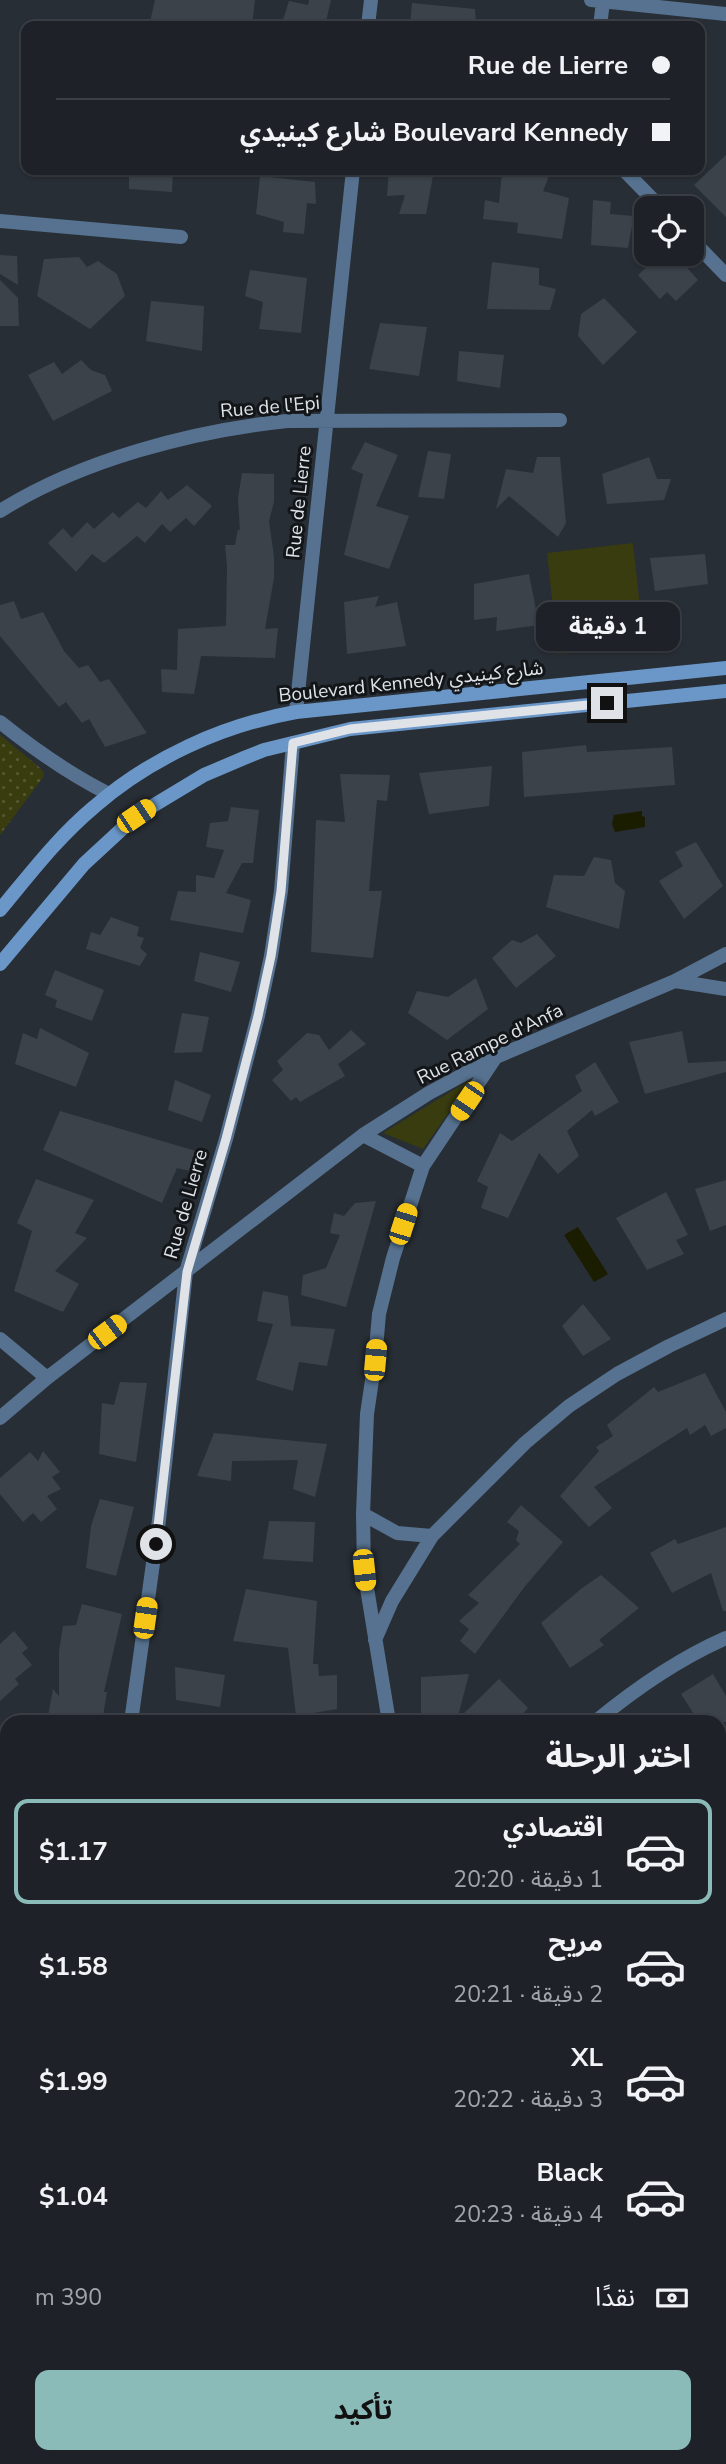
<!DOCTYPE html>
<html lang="ar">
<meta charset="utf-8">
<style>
:root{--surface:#1e2228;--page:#262a30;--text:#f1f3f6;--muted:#a1a4a8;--line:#3c3f45;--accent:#8bbbb9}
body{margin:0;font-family:"Nunito Sans","Noto Sans Arabic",sans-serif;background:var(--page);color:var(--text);direction:rtl;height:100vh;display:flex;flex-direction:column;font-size:26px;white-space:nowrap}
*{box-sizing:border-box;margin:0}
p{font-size:23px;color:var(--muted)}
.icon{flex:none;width:38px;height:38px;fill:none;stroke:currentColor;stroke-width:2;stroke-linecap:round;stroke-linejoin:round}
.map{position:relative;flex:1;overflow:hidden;direction:ltr}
.panel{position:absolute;left:0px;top:1715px;width:726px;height:749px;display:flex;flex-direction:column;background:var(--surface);border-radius:21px 21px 0 0;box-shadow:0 2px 5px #0004,0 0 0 2px var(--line);direction:rtl}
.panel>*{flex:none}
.guide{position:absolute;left:21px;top:21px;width:684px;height:154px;border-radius:14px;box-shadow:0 2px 5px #0004,0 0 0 2px var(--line);direction:rtl;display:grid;align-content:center;height:154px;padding:0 35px;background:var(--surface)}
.fabs{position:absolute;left:634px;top:196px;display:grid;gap:14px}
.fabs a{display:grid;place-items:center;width:70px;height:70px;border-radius:14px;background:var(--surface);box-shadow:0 2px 5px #0004,0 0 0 2px var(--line);font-size:35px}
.end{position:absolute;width:32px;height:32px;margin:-16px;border:9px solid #dfe3e8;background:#111;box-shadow:0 0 0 4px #111}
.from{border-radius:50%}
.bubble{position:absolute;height:49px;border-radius:14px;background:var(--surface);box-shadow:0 2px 5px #0004,0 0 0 2px var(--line);font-size:23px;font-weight:700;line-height:49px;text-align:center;direction:rtl}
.car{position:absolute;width:21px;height:42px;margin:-21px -10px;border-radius:9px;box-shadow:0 0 5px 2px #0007;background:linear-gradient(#f5c518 24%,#345 0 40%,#f5c518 0 76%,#345 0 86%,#f5c518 0)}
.guide b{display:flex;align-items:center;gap:24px;height:66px;font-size:26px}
.guide b+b{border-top:2px solid var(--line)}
.guide i{width:18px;height:18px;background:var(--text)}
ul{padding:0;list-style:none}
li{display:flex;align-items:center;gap:21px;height:105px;margin:0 14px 10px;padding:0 21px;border:4px solid transparent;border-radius:14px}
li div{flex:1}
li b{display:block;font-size:26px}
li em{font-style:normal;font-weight:700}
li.on{border-color:var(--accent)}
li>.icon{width:63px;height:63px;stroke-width:1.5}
h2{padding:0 35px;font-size:32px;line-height:84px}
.pay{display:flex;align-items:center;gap:18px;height:77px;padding:0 35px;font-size:26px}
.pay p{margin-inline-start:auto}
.button{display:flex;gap:14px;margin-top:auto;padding:14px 35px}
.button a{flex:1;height:80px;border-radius:14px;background:var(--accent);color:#111;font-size:28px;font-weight:700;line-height:80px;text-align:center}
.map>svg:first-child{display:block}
</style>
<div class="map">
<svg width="726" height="2464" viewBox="0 0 726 2464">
<defs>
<pattern id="garden-dots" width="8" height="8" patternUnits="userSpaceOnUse" patternTransform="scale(1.75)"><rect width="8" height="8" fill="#393c0f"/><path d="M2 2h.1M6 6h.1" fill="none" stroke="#555832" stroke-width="1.8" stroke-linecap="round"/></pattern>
</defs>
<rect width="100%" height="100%" fill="#282e35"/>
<path fill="#393c0f" d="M633 543 644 644 558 654 547 553Z
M473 1078 423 1149 383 1133Z"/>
<path fill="url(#garden-dots)" d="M0 735 38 766 43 771 44 776 0 835Z
M726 2016V2303L719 2307V2020Z
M726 2374V2410L719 2424V2380Z
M18 2457H80L78 2464H17Z
M107 2457H161L157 2464H120Z
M304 2457H425L426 2464H304Z
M513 2457 517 2464H472L471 2458Z
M579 2457H624C610 2464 594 2464 579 2457Z
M680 2457H703L716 2464H679Z"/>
<path fill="#1b1d00" d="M642 811V816L645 817V827L615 832 612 824 614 815Z
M578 1227 608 1274 594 1282 564 1235Z"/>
<path fill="#3c424a" d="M155 0H255L252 26H206L183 20 182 26H149Z
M309 0H331L325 26H281L289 1 308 5Z
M412 3 475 9 476 26H410Z
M726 155V217L694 185Z
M129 170H173L172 192 129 189Z
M389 170H434L426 214H399L405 195 387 196Z
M502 172 549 176 543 191 569 198 562 239 517 233 518 223 483 219 485 200 499 203Z
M260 176 315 182 316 204 307 203 304 234 283 232 284 222 256 214Z
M593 200 611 202 610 214 634 216 628 248 591 245Z
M661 254H675L698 280 676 301 667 292 660 299 638 275Z
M0 255 17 256 18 285 0 274Z
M79 257 87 267 98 261 117 274 125 296 90 329 37 296 44 259Z
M492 262 539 268V285L556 289 550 310 487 309Z
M250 270 307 278 301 333 259 329 263 302 245 296Z
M0 280 18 298 19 326H0Z
M604 298 637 332 603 365 578 336 581 314Z
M151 301 204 306 202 351 146 341Z
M380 323 427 327 419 376 369 369Z
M459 351 504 355 500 388 457 381Z
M81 360 91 370 105 375 112 391 53 421 28 375 54 362 62 374Z
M365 442 398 455 376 506 409 516 389 569 344 555 363 474 351 469Z
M428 451 451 454 444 499 418 497Z
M537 457H560L566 523 558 537 509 496 496 509 506 469 533 473Z
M649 457 657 479H671L664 500 607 504 602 474Z
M242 473 274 474V502L269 521 274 557V578L265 629 278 628 275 658 201 656 194 694 162 692 161 669 177 670 178 629 226 626 227 566 225 545H235L238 529 240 531 238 498Z
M187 485 212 506 194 526 186 518 170 532 162 524 145 543 137 536 104 563 92 554 76 572 48 543 63 528 72 538 87 522 94 529 113 512 119 518 138 502 146 508 161 491 168 500Z
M705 554 708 584 655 591 650 558Z
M529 574 539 625 496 631 497 617 474 620V584Z
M379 596 375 607 397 602 406 646 347 654 344 602Z
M14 601 21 619 43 612 64 651 79 668 88 665 100 682 109 679 147 733 105 747 89 719 82 723 66 702 59 707 0 636V605Z
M586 745 587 752 672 747 675 785 524 797 522 752Z
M492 766 489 806 429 814 419 773Z
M340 774 390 775 387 801 377 800 369 891H382L373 958 311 952 316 820 345 822Z
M231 807 259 810 253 863H242L226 893 251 900 243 933 170 920 178 891 196 892V875L214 878 224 850 206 847 210 823 228 821Z
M696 842 723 886 684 919 659 881 683 866 675 852Z
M594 857 611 860 615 883 625 891 619 929 546 907 554 875 584 876Z
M111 917 139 927 137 936 144 938 140 948 147 954 140 966 86 949 91 932 100 935Z
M537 934 556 956 516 988 492 958 512 940 521 943Z
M200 952 240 962 231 992 194 981Z
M55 970 104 990 92 1021 55 1007 57 1000 45 995Z
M476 978 488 1009 447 1040 408 1013 417 991 448 997Z
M182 1013 209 1017 202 1052 174 1053Z
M40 1028 89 1053 76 1087 15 1064 23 1033 37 1039Z
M351 1030 366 1044 338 1064 345 1076 300 1102 296 1097 291 1101 272 1080 283 1070 277 1061 307 1033 319 1035 329 1050Z
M682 1031 688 1063 726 1061V1072L645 1094 629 1042Z
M595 1062 619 1102 595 1116 592 1110 567 1131 579 1156 558 1174 539 1153 508 1218 481 1208 488 1187 477 1181 500 1133 512 1141 582 1091 575 1076Z
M175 1080 211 1095 202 1122 168 1110Z
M60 1111 196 1151 194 1172 177 1168 162 1203 43 1150Z
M36 1179 94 1200 75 1233 87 1238 55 1271 79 1284 63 1312 14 1291 32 1231 17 1223Z
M726 1180V1225L710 1231 695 1189Z
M666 1192 688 1235 676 1240 684 1254 647 1270 616 1218Z
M376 1201 346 1307 301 1295 303 1275 326 1268 340 1235 330 1233 334 1213 344 1216 355 1203Z
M263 1291 288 1296 291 1326 335 1329 327 1366 299 1362 293 1391 256 1380 273 1324 257 1321Z
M583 1304 611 1339 583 1356 562 1326Z
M705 1373 726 1412V1428L711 1436 705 1425 690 1435 687 1428 594 1487 612 1508 589 1527 560 1496 599 1451 596 1447 613 1436 607 1425 654 1387 658 1392Z
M120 1382 147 1383 136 1462 99 1454 102 1403 114 1405Z
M214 1433 327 1444 315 1497 293 1489 298 1460 232 1461 231 1481 197 1476Z
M43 1451 60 1472 52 1477 61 1489 47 1496 57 1509 41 1522 33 1513 23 1522 0 1494V1478L30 1452 38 1461Z
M100 1499 134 1507 116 1576 86 1568 91 1526Z
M521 1505 563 1542 526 1585 475 1654 460 1641 469 1629 459 1621 479 1603 468 1595 520 1544 516 1540 519 1531 507 1522Z
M269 1521 315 1522 313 1562 263 1559Z
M726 1527V1611H723L711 1573 672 1593 650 1553 675 1539 678 1544Z
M601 1575 639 1608 599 1640 604 1645 570 1668 541 1623 582 1588Z
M246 1589 317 1601 313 1664H318L319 1676 337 1675V1709L296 1716 288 1648 233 1641Z
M82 1604 122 1614 104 1692H107L102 1722H47L53 1689 59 1696V1651L63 1626 76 1625Z
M14 1631 28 1648 22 1653 32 1665 15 1679 19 1684 0 1701V1644Z
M175 1667 225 1675 220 1707 176 1700Z
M469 1674 457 1720 499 1679 528 1708 516 1722H426L421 1712V1677Z
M713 1674 726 1696V1722H699L681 1694Z"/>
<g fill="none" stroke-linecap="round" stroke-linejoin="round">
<path stroke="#567290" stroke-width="14" d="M591 0 726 14
M368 26 371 0
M600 26 603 2
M624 170 661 208
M0 221 181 237
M691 239 726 275
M0 511C81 460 192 431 287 421L560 420
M296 712 353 170
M0 722C35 750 69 774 109 794
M675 981 726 989
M363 1135 423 1166
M0 1339 47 1378
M0 1418 47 1378 363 1135 429 1093 496 1057 675 981 726 954
M363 1514 397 1533 432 1536
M375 1640 392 1601 432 1536 525 1443 569 1406 617 1374 669 1346 726 1319
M131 1722 159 1520 186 1272 226 1139 258 1016 271 956 281 891 293 743
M389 1722 364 1570 363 1514 367 1414 375 1360 379 1314 393 1258 423 1166 495 1058
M595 1722C635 1689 678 1659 726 1638
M0 1757 7 1765
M719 1996 726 1994
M719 2343 726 2337
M0 2457 7 2420
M550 2457 554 2464
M176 2464 179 2457
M288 2464V2457
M651 2464 652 2457"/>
<path stroke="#6a97c8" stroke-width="14" d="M0 910C30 874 58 837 94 807 150 758 223 725 296 712L726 668
M0 964 84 864 136 816 204 775 244 758 264 750 350 729 726 691"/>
</g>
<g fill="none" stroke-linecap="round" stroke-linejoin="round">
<path stroke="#dfe3e8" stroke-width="9" d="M156 1544 187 1272 226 1139 258 1016 271 956 281 891 293 743 350 729 607 703"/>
</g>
<g text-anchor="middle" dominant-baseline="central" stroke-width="6" stroke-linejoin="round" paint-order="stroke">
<g font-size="19" fill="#dfe3e8" stroke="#131619">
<text transform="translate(270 407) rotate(-5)">Rue de l'Epi</text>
<text transform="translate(299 502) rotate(-84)">Rue de Lierre</text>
<text transform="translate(411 682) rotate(-6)">Boulevard Kennedy شارع كينيدي</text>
<text transform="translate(490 1044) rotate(-26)">Rue Rampe d'Anfa</text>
<text transform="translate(186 1204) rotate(-74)">Rue de Lierre</text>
</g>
</g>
</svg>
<div class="fabs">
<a><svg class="icon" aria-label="locate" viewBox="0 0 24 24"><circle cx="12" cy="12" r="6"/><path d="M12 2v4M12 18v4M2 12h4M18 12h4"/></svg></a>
</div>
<i class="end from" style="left:156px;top:1544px"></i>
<i class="end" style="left:607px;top:703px"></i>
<div class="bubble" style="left:536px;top:602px;width:144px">1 دقيقة</div>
<i class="car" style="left:136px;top:816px;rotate:56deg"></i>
<i class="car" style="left:467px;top:1101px;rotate:214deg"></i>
<i class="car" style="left:403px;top:1224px;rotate:18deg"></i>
<i class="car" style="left:107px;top:1332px;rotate:53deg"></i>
<i class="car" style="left:375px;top:1360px;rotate:5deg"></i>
<i class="car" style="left:364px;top:1570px;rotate:174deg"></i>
<i class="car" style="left:145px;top:1618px;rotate:8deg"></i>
<div class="guide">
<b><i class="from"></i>Rue de Lierre</b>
<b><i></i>Boulevard Kennedy شارع كينيدي</b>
</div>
<section class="panel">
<h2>اختر الرحلة</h2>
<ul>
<li class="on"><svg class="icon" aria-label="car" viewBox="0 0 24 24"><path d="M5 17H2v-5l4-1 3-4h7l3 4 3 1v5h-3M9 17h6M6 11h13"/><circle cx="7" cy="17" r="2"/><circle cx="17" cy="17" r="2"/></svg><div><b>اقتصادي</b><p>1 دقيقة · 20:20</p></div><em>$1.17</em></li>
<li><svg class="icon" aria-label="car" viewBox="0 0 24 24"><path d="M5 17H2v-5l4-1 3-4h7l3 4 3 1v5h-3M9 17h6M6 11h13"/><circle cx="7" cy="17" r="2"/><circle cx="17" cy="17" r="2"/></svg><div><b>مريح</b><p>2 دقيقة · 20:21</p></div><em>$1.58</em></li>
<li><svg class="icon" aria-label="car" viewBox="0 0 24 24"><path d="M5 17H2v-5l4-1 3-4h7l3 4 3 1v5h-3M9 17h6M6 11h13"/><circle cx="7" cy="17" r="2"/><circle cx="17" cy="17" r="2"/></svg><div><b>XL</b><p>3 دقيقة · 20:22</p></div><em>$1.99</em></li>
<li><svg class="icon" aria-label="car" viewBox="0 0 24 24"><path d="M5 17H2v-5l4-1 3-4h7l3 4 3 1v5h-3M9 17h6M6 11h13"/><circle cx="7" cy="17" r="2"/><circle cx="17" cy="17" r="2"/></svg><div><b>Black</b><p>4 دقيقة · 20:23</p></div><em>$1.04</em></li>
</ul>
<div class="pay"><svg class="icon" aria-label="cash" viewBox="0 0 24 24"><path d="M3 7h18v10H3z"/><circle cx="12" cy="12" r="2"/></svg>نقدًا<p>390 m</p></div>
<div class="button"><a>تأكيد</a></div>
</section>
</div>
